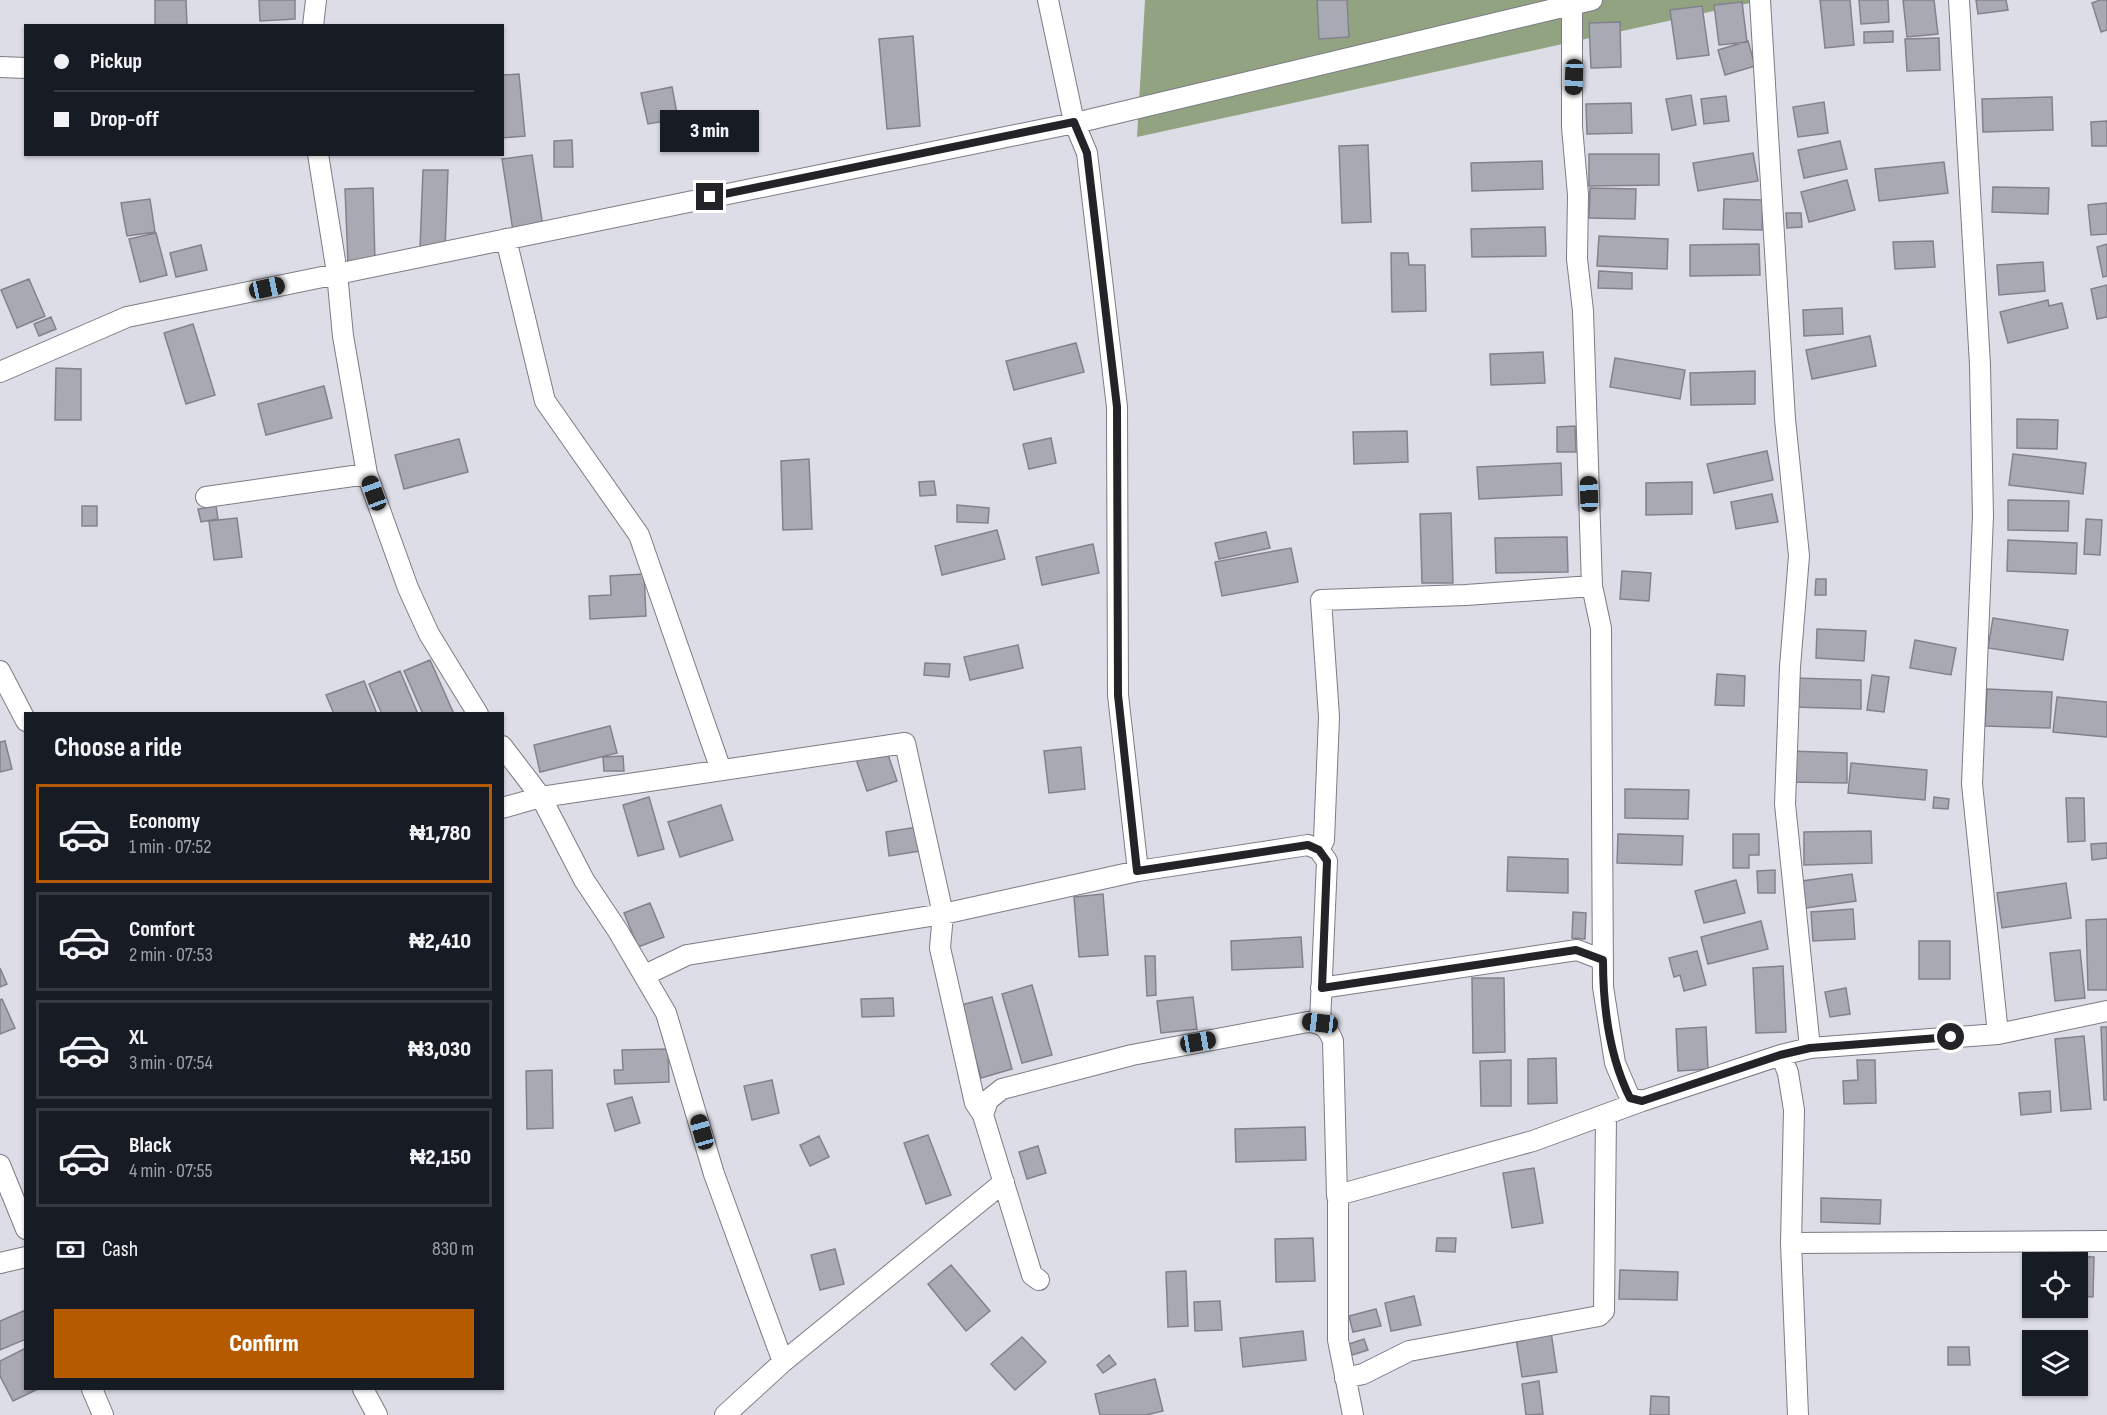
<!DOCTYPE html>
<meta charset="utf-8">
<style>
:root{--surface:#171b24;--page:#242831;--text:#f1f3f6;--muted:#9ea1a6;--line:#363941;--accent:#b65a00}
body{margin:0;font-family:"Sofia Sans Condensed",sans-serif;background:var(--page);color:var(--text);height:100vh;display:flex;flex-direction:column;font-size:22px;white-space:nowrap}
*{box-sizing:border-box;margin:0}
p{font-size:20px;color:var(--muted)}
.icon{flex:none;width:33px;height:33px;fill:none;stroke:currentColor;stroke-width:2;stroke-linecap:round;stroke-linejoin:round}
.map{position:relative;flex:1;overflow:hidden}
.drawer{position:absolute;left:24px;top:712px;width:480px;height:678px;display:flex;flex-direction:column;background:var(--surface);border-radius:0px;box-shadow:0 2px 4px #0004}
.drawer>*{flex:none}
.top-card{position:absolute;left:24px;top:24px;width:480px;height:132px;border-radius:0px;box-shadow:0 2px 4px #0004;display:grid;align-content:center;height:132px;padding:0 30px;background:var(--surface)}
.fabs{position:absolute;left:2022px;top:1252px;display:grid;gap:12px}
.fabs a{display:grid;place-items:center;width:66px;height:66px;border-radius:0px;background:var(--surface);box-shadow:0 2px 4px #0004;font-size:30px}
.end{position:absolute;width:27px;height:27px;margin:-14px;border:8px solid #242428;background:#fff;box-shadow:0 0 0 3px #fff}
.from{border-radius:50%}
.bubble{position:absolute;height:42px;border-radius:0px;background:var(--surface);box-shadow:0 2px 4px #0004;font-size:20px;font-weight:800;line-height:42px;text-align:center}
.car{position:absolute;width:18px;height:36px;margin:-18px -9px;border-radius:8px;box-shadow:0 0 4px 2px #0007;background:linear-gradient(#222 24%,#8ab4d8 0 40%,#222 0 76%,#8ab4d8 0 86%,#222 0)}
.top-card b{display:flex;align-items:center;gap:21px;height:57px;font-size:22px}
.top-card b+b{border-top:2px solid var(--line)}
.top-card i{width:15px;height:15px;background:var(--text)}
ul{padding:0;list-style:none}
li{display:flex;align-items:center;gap:18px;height:99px;margin:0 12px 9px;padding:0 18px;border:3px solid var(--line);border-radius:0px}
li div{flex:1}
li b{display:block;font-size:22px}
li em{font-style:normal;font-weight:800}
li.active{border-color:var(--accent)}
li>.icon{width:54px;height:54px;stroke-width:1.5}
h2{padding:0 30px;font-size:27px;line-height:72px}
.pay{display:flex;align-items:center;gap:15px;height:66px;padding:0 30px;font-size:22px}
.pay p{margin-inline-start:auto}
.button{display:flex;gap:12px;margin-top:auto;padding:12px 30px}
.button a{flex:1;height:69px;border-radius:0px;background:var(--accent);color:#fff;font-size:24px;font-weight:800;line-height:69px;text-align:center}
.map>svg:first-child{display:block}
</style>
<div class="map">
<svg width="2107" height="1415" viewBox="0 0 2107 1415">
<rect width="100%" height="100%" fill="#dddde8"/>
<path fill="#92a381" d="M1145 0H1764L1137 137Z"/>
<path fill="#a9a9b3" stroke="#83828c" stroke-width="1.5" d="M155 0H186L187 26H155Z
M259 0H295V19L260 21Z
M1317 0H1347L1349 37 1319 39Z
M1820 0H1850L1854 45 1825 48Z
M1859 0H1888L1889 22 1861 24Z
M1903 0H1934L1938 34 1907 37Z
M1976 0H2006L2008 10 1978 14Z
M2100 0H2107V30L2101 32 2092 3Z
M1742 2 1747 42 1719 45 1714 5Z
M1702 6 1709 55 1677 59 1670 10Z
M1620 22 1621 67 1591 68 1589 23Z
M1893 31V42L1864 43V32Z
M913 36 920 126 887 129 879 39Z
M1939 38 1940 70 1907 71 1905 39Z
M1748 41 1755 66 1725 75 1718 50Z
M519 74 525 136 502 138V75Z
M672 87 678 119 648 124 641 93Z
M1691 95 1696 125 1672 130 1666 99Z
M1726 96 1729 121 1704 124 1701 99Z
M2052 97 2053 130 1983 132 1982 99Z
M1824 102 1828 133 1798 137 1793 107Z
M1631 103 1632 133 1587 134 1586 104Z
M2107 121V146H2092L2091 122Z
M572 140 573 167H554V141Z
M1840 141 1847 169 1804 178 1798 150Z
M1368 145 1371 222 1342 223 1339 146Z
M1753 153 1758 181 1698 191 1693 163Z
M1589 154H1659V185L1589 186Z
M532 155 543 227 513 231 502 159Z
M1542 161 1543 189 1472 191 1471 163Z
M1944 162 1948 193 1879 201 1875 169Z
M423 170H448L445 250 420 249Z
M1847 180 1855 210 1809 222 1801 192Z
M1993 187 2049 188 2048 214 1992 212Z
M373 188 375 262 348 263 345 189Z
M1590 188 1636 189 1635 219 1589 218Z
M150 199 155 232 127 236 121 203Z
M1724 199 1763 200 1762 230 1723 229Z
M2107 203V234L2091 235 2088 205Z
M1786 213H1801L1802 227 1787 228Z
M1545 227 1546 256 1472 257 1471 229Z
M156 233 167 275 140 282 129 239Z
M1599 236 1668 239 1667 269 1597 266Z
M1933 241 1935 267 1895 269 1893 242Z
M1759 244 1760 275 1690 276V245Z
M2107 244V276L2103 277 2097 247Z
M201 245 207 270 176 277 170 253Z
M1391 253H1408L1409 265H1425L1426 311 1392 312Z
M2043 262 2045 291 1999 295 1997 265Z
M1599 271 1632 273V289L1598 288Z
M29 279 45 316 17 328 1 290Z
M2107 285V317L2097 319 2091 289Z
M2048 300 2049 306 2062 303 2068 328 2008 343 2000 312Z
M1842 308 1843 334 1804 336 1803 310Z
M51 317 56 329 39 336 34 324Z
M193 324 215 395 186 404 164 333Z
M1870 336 1876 366 1812 379 1806 350Z
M1076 343 1084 372 1014 390 1006 361Z
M1543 352 1545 383 1491 385 1490 354Z
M1615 358 1685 370 1680 399 1610 387Z
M56 368 81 369V420H55Z
M1755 371V404L1691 405 1690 373Z
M324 386 332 418 266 435 258 404Z
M2017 419 2058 420 2057 449 2017 448Z
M1575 426 1576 452H1557V427Z
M1407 431 1408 462 1354 464 1353 432Z
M1051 438 1056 463 1029 469 1023 444Z
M459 439 468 472 404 489 395 455Z
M1767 451 1773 480 1714 493 1707 464Z
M2013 454 2086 463 2083 494 2009 485Z
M809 459 812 529 783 530 781 461Z
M1561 463 1562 495 1479 499 1477 467Z
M934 481 936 495 920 496 919 482Z
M1692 482V514L1646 515V483Z
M1772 494 1778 522 1736 529 1731 502Z
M2008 500 2069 501 2068 531 2008 530Z
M957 505 989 508 988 523 957 522Z
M82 506H97V526H82Z
M216 506 218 519 201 522 198 509Z
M1451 513 1453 583H1422L1420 514Z
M237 518 242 557 214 560 209 521Z
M2086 519 2102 520 2100 555 2084 554Z
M997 530 1005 559 942 575 935 546Z
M1266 532 1270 548 1219 559 1215 543Z
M1567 537 1568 572 1496 573 1495 538Z
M2008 540 2077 543 2076 574 2007 571Z
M1093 544 1099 573 1042 585 1036 557Z
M1291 548 1298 582 1222 596 1215 562Z
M1622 571 1651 573 1649 601 1620 599Z
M644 574 646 616 590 619 589 596 611 595 610 576Z
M1816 579H1826V595H1815Z
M1993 618 2068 630 2063 660 1988 648Z
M1817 629 1866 631 1864 661 1816 658Z
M1915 640 1956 648 1951 675 1910 668Z
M1018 645 1023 668 970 680 964 657Z
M430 660 454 714H423L404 671Z
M925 663 950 664 949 677 924 675Z
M400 671 418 714H382L369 684Z
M1717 674 1745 676 1744 706 1715 705Z
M1872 675 1889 677 1884 712 1867 710Z
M1794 678 1861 680V709L1793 707Z
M364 681 377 714H334L326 695Z
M1987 689 2052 692 2050 728 1985 726Z
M2057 697 2107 702V737L2053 732Z
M610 726 617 753 540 772 534 745Z
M5 741 12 769 0 772V742Z
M1081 747 1085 789 1049 793 1044 751Z
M886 749 897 781 867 791 856 759Z
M1790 751 1847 753V783L1790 782Z
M623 756 624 771H604L603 757Z
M1851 763 1927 770 1925 800 1848 793Z
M1625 789 1689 790 1688 819 1625 818Z
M649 797 664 849 638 856 623 805Z
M1934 797 1949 799 1948 809 1933 808Z
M2066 798H2084L2085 841 2068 842Z
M721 805 733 840 680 857 668 822Z
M917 827 920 851 889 856 886 832Z
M1871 831 1872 863 1804 865V832Z
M1618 834 1683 836 1682 865 1617 863Z
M1733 834H1759V855H1749V868H1733Z
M2107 843V858L2092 860 2091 844Z
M1508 857 1568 859V893L1507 891Z
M1775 870V893H1758L1757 871Z
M1852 874 1856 901 1806 908 1802 881Z
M1736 880 1745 913 1704 923 1695 891Z
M2066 883 2071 918 2002 928 1997 893Z
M1103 894 1108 955 1079 957 1074 897Z
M650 903 664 937 638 947 624 913Z
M1853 909 1855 939 1813 941 1811 912Z
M1573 912 1586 913 1585 939 1572 938Z
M2107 919V990H2088L2086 920Z
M1761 921 1768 949 1708 964 1701 937Z
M1301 937 1303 967 1232 970 1231 941Z
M1919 941H1950V979H1919Z
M2080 950 2085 998 2055 1001 2050 953Z
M1697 951 1706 985 1684 991 1680 975 1674 977 1669 958Z
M1145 956H1155L1156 995 1147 996Z
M1783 966 1786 1032 1756 1033 1753 968Z
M0 968 7 984 0 987Z
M1472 978H1504L1505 1052 1473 1053Z
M1032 985 1052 1055 1022 1063 1002 994Z
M1846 988 1850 1014 1830 1017 1825 992Z
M992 997 1012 1069 981 1078 961 1005Z
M1193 997 1197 1029 1161 1033 1157 1001Z
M893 998 894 1016 862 1017 861 999Z
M2 999 15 1028 0 1034V1000Z
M1706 1027 1708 1069 1678 1071 1676 1029Z
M2101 1027H2107V1100H2104Z
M2084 1036 2091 1109 2061 1111 2055 1039Z
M668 1049 669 1082 615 1084 614 1070H623L622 1050Z
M1556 1058 1557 1103 1528 1104V1059Z
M1511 1060V1106H1481L1480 1061Z
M1857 1060H1875L1876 1103 1844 1104 1843 1081 1858 1080Z
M552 1070 553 1128 527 1129 526 1071Z
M772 1080 779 1113 752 1120 744 1086Z
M2050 1091 2051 1112 2021 1115 2019 1093Z
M632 1097 640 1123 615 1131 607 1104Z
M1305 1127 1306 1160 1236 1162 1235 1129Z
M928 1135 951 1195 926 1204 904 1143Z
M819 1136 829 1157 810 1166 800 1145Z
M1038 1146 1046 1173 1027 1179 1019 1152Z
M1534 1168 1543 1223 1512 1228 1503 1173Z
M1821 1198 1881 1200 1880 1224 1821 1222Z
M1313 1238 1315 1281 1276 1282 1275 1239Z
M1437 1238H1456L1455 1252 1436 1251Z
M835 1249 844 1284 820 1290 811 1255Z
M2067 1256 2094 1257 2093 1297 2078 1296V1263H2067Z
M951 1265 990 1311 966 1331 928 1284Z
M1620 1270 1678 1272 1677 1300 1619 1299Z
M1186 1271 1188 1326 1168 1327 1166 1272Z
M1414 1296 1421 1325 1391 1331 1385 1303Z
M1220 1301 1222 1330 1195 1331 1194 1302Z
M1376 1309 1381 1326 1353 1332 1349 1316Z
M26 1310V1339L0 1350V1321Z
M1303 1331 1306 1360 1243 1367 1240 1338Z
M1551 1332 1557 1372 1522 1377 1516 1338Z
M1022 1337 1046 1362 1015 1390 991 1364Z
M1364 1339 1368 1350 1352 1355 1349 1344Z
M1948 1347H1969L1970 1365H1948Z
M26 1348V1389L36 1390 13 1401 0 1376V1361Z
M1109 1355 1116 1364 1103 1373 1097 1365Z
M1155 1379 1163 1411 1146 1415H1100L1095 1394Z
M1539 1381 1543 1414 1526 1415 1522 1384Z
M1651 1396 1669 1397V1415H1650Z"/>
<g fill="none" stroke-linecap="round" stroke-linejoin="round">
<defs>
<path id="minor" d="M1048 0 1074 122 1087 153 1117 407 1118 695 1138 871
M1760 0 1785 419 1799 556 1790 667 1785 804 1810 1048
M1959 0 1980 365 1983 516 1972 784 1998 1034
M1572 5V127L1578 195 1577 259 1583 311 1592 586 1601 628 1603 987 1615 1063 1630 1098 1642 1101 1781 1055 1810 1048 1998 1034 2107 1011
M313 26 316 0
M0 67 26 68
M318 154 337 273 343 336 367 474 408 588 429 634 478 714
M506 239 545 401 639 535 721 770
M0 372 127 317 1084 121 1592 0
M206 497 367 474
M0 671 26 721
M502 746 541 797 584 880 618 931 666 1013 714 1174 783 1362
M502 808 541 797 905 743 943 914 940 948 975 1103 983 1115
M1319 850 1324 840 1329 717 1321 600 1466 595 1592 586
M645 975 687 955 943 914 1138 871 1308 845 1319 850 1327 861 1320 1023
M1321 988 1577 950 1603 960
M1781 1055 1788 1073 1794 1110 1791 1243 1798 1415
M0 1165 26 1229
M1791 1243 2107 1241
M0 1263 26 1257
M1039 1280 1032 1275 983 1115 988 1100 1002 1089 1132 1055 1308 1022C1323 1023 1328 1028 1333 1041L1337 1196
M1345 1378 1363 1374 1409 1351 1599 1316 1604 1311 1606 1115
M92 1389 103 1415
M363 1389 377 1415
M725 1415 783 1362 1004 1182
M1353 1415 1338 1340V1195L1533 1141 1642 1101"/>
</defs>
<use href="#minor" stroke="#7c7b86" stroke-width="22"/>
<use href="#minor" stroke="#fff" stroke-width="20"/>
</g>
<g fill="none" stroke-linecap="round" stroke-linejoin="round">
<path stroke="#242428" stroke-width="8" d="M710 197 1074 122 1087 153 1117 407 1118 695 1137 871 1308 845 1319 850 1327 861 1322 988 1576 950 1603 960C1603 1007 1609 1056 1630 1098L1642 1101 1780 1055 1810 1048 1951 1037"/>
</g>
</svg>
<div class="fabs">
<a><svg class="icon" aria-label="locate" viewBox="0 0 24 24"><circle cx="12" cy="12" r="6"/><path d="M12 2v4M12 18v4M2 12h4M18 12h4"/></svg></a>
<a><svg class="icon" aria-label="layers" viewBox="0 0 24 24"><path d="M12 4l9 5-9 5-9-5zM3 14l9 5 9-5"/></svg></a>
</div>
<i class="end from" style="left:1951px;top:1037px"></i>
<i class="end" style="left:710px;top:197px"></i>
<div class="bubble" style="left:660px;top:110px;width:99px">3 min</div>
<i class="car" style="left:1574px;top:77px;rotate:182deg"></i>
<i class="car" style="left:267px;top:288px;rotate:78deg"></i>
<i class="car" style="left:374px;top:493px;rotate:340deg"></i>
<i class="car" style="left:1589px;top:494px;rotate:358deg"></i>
<i class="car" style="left:1320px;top:1023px;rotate:277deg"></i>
<i class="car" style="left:1198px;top:1042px;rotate:80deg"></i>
<i class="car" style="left:702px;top:1132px;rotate:344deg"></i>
<div class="top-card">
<b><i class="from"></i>Pickup</b>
<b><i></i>Drop-off</b>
</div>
<section class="drawer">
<h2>Choose a ride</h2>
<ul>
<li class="active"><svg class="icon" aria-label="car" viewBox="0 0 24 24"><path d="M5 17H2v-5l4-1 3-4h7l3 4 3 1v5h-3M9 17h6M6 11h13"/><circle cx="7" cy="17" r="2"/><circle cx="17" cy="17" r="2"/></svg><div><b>Economy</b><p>1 min · 07:52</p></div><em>₦1,780</em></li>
<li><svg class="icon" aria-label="car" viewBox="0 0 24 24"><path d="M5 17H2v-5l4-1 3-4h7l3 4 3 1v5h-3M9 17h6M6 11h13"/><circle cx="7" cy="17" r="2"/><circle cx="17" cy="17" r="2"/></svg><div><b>Comfort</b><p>2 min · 07:53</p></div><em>₦2,410</em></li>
<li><svg class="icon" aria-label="car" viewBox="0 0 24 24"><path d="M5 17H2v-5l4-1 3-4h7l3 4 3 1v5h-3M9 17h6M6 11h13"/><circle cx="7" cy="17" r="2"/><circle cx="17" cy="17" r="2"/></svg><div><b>XL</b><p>3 min · 07:54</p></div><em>₦3,030</em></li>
<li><svg class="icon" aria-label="car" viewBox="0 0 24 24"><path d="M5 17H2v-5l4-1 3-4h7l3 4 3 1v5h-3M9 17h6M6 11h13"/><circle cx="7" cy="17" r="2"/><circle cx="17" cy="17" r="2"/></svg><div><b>Black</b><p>4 min · 07:55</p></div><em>₦2,150</em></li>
</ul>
<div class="pay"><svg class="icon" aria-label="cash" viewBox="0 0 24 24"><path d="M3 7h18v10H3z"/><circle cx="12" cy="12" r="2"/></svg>Cash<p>830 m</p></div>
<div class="button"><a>Confirm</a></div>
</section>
</div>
